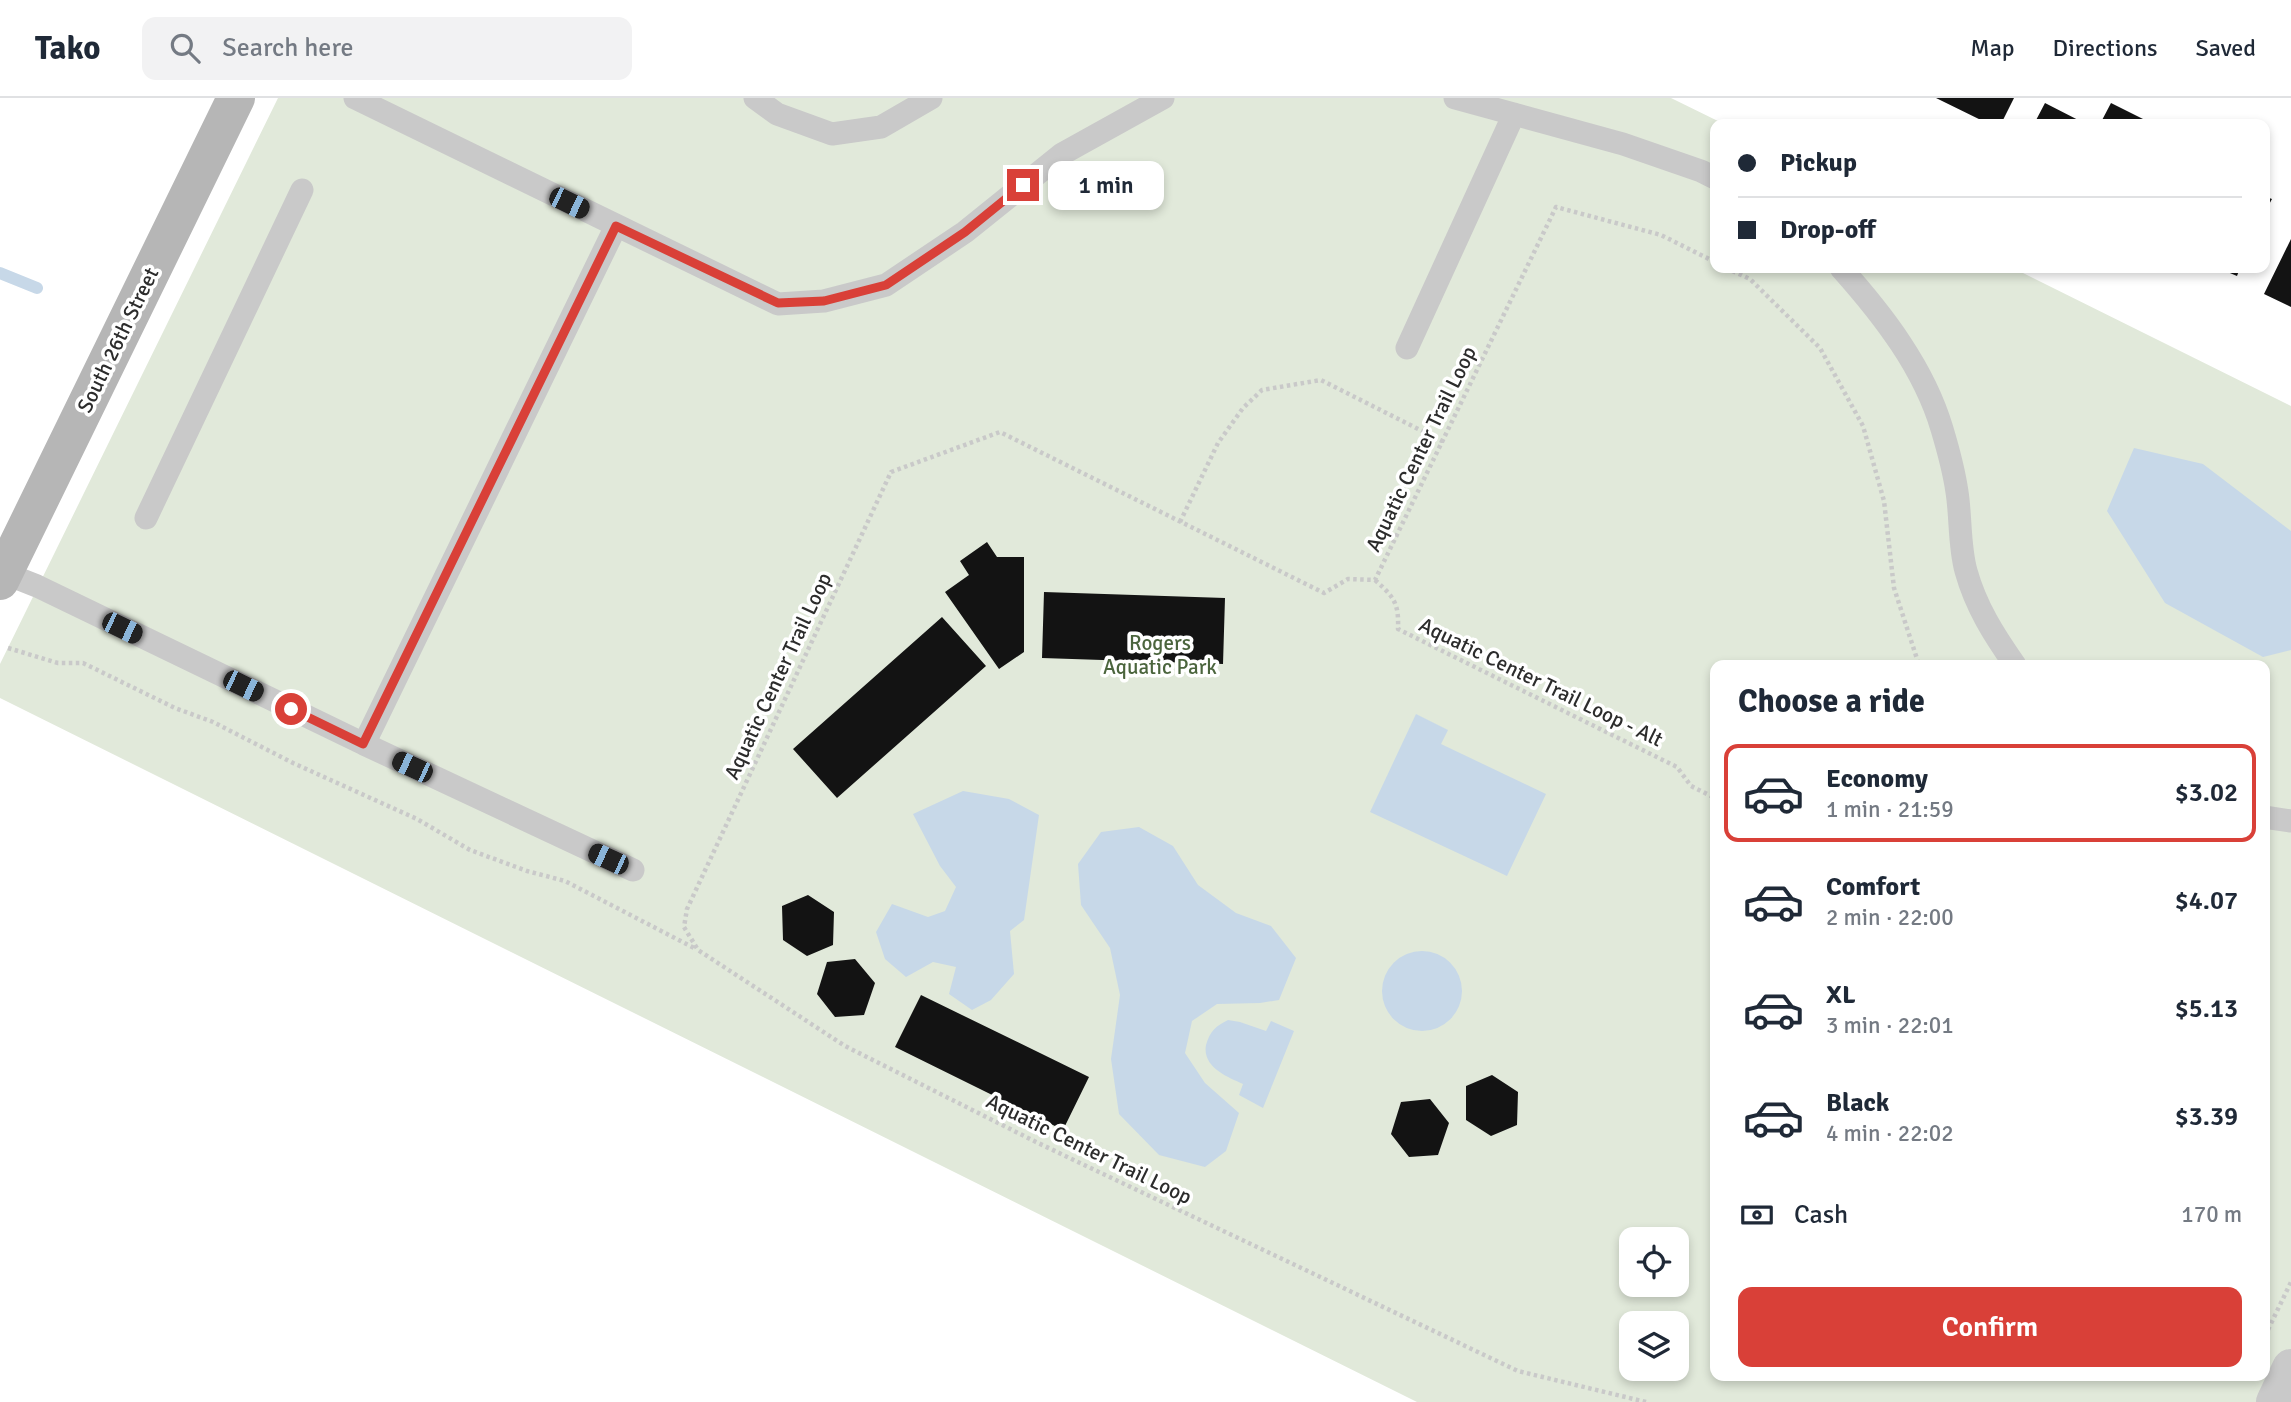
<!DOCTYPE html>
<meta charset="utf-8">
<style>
:root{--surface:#fff;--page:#f2f2f3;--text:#1f2937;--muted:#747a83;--line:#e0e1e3;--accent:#d94038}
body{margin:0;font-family:Signika,sans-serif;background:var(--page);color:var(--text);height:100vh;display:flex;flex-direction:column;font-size:26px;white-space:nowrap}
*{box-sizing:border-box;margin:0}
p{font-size:23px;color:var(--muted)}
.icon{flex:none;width:38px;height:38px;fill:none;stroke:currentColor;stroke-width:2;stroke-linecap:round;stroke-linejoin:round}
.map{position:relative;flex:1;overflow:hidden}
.side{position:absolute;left:1710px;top:562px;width:560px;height:721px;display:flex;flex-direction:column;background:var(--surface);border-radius:14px;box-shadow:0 4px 10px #0003}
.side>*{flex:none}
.banner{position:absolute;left:1710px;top:21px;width:560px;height:154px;border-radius:14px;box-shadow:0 4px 10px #0003;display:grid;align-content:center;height:154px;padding:0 28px;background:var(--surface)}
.controls{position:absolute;left:1619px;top:1129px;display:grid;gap:14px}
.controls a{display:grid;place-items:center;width:70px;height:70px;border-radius:14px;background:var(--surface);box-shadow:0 4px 10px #0003;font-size:35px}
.end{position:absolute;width:32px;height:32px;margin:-16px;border:9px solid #d94038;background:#fff;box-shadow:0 0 0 4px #fff}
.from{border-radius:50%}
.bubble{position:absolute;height:49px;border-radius:14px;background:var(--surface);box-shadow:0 4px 10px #0003;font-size:23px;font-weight:600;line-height:49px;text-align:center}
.car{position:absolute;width:21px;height:42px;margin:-21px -10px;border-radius:9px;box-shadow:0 0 5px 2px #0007;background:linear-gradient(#222 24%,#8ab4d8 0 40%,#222 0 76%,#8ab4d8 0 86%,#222 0)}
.banner b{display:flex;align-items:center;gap:24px;height:66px;font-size:26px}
.banner b+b{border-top:2px solid var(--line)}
.banner i{width:18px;height:18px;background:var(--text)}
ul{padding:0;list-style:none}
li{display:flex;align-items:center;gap:21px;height:98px;margin:0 14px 10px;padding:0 14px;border:4px solid transparent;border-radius:14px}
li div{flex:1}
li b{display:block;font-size:26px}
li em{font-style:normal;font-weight:600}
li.active{border-color:var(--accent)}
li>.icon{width:63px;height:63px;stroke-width:1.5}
h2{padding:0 28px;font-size:32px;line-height:84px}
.pay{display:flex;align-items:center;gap:18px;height:77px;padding:0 28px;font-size:26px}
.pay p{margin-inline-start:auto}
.primary-button{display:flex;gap:14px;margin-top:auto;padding:14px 28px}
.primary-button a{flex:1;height:80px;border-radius:14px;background:var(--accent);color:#fff;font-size:28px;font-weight:600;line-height:80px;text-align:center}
header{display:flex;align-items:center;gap:42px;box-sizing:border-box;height:98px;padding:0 35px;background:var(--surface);border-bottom:2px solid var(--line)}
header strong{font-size:33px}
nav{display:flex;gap:38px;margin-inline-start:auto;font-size:24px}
.search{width:490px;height:63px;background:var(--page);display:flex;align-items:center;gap:18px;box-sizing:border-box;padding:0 24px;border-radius:14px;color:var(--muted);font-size:26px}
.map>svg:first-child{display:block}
</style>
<header>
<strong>Tako</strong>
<div class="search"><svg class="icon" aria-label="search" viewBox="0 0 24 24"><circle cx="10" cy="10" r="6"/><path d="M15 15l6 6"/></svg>Search here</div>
<nav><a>Map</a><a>Directions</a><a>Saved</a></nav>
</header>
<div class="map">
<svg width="2291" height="1304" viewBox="0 0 2291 1304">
<rect width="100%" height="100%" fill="#fff"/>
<path fill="#e1e9da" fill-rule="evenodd" d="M278 0H1671L1724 26H1715V170H2013L2291 308V1304H1417L0 600V566ZM1715 567H2264V1278H1715ZM1631 1141H1676V1186H1631ZM1631 1225H1676V1270H1631Z"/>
<path fill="#c7d8e8" d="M2134 350 2203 366 2291 433V552L2263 559 2165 505 2107 413Z
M1416 616 1448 632 1441 646 1546 696 1507 778 1370 714Z
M963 693 1009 701 1039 717 1024 822 1010 833 1014 876 991 902 972 912 949 896 956 869 933 864 906 879 885 861 876 834 892 806 928 819 945 813 956 789 940 768 913 716Z
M1139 729 1173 748 1198 787 1236 815 1271 828 1296 860 1279 902 1260 905 1217 906 1192 923 1185 955 1205 985 1239 1015 1226 1053 1205 1069 1159 1057 1119 1016 1111 961 1120 897 1110 850 1081 807 1078 766 1101 734Z
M1382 893a40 40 0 1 1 80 0a40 40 0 1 1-80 0Z
M1228 922 1240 924 1266 933 1271 923 1294 933 1263 1010 1239 997 1243 986C1227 979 1202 969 1206 947 1210 933 1216 928 1228 922Z"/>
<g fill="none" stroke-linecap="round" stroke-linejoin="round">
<path stroke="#c7d8e8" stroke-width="12" d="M0 175 37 190"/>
</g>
<path fill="#131313" d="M1936 0H2014L2001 26H1989Z
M2045 5 2086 26H2034Z
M2111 5 2153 26H2100Z
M2264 98 2272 101 2264 116Z
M2291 141V209L2264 196Z
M2218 170H2240L2237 178Z
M987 444 997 459H1024V554L999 571 945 494 969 477 960 463Z
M1044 494 1225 500 1223 566 1042 560Z
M942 519 986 568 837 700 793 651Z
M808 797 834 814 833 847 807 858 783 842 782 808Z
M855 861 875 885 864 917 835 919 817 896 827 864Z
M921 897 1089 979 1063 1032 895 949Z
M1492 977 1518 994 1517 1027 1491 1038 1466 1022V988Z
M1430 1001 1449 1025 1438 1057 1409 1059 1391 1036 1401 1004Z"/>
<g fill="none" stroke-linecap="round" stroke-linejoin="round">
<path stroke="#c9c9c9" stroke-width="4.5" stroke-dasharray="3.5 3.5" stroke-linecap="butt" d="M1726 170 1750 181 1820 250 1863 328 1884 403 1894 490 1919 567
M1180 424 1218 345 1243 310 1262 292 1321 282 1442 343
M1375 482C1394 499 1399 505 1398 531L1677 669 1691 688 1715 700
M8 550 58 565H83L175 610 213 624 293 665 417 721 470 752 527 773 565 783 696 851
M2265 1238 2291 1184
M1646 1304 1518 1273 1036 1044 845 948 698 852 684 829 687 811 891 374 1000 334 1324 495 1348 481 1375 482 1556 109 1661 137 1715 164"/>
<path stroke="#c9c9c9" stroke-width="23" d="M355 0 778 206 824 203 886 187 965 134 1062 56 1163 0
M755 0 777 16 832 36 881 29 931 0
M1455 0 1623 46 1701 73 1715 80
M1841 170C1883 217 1924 270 1942 331 1948 351 1954 373 1957 394 1961 419 1959 448 1966 473 1976 509 1994 537 2015 567
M1407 250 1514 16
M146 420 302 92
M4 475 37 488 364 646 616 128
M364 646 633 772
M2264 719 2291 723"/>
<path stroke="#c9c9c9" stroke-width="38" d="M2275 1304 2291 1270"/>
<path stroke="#b6b6b6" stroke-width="38" d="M0 483 236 0"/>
</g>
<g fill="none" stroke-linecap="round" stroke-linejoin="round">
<path stroke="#d94038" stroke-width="9" d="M291 611 363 646 616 128 778 205 824 203 886 187 965 134 1023 87"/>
</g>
<g text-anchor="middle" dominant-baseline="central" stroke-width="7" stroke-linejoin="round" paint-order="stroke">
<g font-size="21" fill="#2c2c2c" stroke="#fff">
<text transform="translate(118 242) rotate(-64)">South 26th Street</text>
<text transform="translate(1421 351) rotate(-64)">Aquatic Center Trail Loop</text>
<text transform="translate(778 578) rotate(-65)">Aquatic Center Trail Loop</text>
<text transform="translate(1541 584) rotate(26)">Aquatic Center Trail Loop - Alt</text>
<text transform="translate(1089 1051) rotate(26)">Aquatic Center Trail Loop</text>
</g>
<g font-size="21" fill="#4b653d" stroke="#fff">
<text x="1160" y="545">Rogers<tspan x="1160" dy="24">Aquatic Park</tspan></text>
</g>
</g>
</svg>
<div class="controls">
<a><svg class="icon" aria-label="locate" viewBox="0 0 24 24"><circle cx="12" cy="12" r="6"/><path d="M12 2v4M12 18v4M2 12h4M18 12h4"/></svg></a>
<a><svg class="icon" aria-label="layers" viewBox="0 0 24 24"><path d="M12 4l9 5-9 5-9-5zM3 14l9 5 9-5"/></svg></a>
</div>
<i class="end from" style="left:291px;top:611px"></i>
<i class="end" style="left:1023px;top:87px"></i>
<div class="bubble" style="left:1048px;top:63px;width:116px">1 min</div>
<i class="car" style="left:569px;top:105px;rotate:116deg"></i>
<i class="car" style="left:122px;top:530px;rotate:116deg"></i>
<i class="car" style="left:243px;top:588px;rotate:116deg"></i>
<i class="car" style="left:412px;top:669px;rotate:295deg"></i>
<i class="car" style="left:608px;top:761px;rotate:295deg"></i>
<div class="banner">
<b><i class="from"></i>Pickup</b>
<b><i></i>Drop-off</b>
</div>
<section class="side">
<h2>Choose a ride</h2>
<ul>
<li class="active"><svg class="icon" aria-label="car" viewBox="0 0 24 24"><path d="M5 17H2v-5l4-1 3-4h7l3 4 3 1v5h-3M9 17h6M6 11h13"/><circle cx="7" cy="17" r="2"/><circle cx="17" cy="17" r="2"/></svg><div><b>Economy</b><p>1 min · 21:59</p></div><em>$3.02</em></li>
<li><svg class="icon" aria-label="car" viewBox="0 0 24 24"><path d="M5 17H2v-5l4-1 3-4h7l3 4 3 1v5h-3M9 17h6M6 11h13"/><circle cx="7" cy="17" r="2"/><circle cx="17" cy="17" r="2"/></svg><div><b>Comfort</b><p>2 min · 22:00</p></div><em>$4.07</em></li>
<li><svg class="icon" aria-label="car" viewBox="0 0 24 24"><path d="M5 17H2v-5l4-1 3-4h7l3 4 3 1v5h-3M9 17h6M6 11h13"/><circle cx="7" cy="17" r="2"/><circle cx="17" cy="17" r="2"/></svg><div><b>XL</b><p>3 min · 22:01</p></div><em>$5.13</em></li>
<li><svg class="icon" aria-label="car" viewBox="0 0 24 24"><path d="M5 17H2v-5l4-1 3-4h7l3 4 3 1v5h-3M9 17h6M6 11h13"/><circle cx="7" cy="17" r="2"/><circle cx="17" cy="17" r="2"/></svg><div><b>Black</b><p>4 min · 22:02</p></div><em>$3.39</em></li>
</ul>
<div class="pay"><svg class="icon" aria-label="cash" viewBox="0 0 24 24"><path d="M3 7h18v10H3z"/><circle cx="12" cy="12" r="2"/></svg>Cash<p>170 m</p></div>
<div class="primary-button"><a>Confirm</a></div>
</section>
</div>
